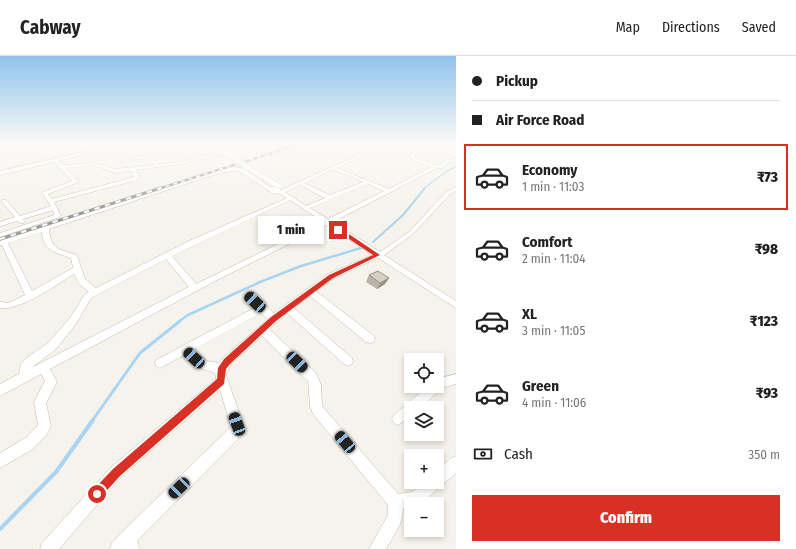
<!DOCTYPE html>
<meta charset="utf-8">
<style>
:root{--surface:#fff;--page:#f2f2f2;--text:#222;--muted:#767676;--line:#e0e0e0;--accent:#d93025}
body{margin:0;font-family:"Fira Sans Condensed",sans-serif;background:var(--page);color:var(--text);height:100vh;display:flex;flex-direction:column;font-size:15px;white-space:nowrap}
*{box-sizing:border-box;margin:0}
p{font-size:13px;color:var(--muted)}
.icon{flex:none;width:22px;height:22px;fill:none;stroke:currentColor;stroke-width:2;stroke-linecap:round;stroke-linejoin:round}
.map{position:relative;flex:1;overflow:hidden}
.drawer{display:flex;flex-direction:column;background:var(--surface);width:340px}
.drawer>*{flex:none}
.banner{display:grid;align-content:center;height:88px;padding:0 16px;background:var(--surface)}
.buttons{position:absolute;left:404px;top:297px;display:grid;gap:8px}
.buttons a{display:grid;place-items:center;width:40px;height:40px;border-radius:0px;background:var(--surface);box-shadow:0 2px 6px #0003;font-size:20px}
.end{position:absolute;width:18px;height:18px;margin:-9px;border:5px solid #d93025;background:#fff;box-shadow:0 0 0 2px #fff}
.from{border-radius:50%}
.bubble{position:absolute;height:28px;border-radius:0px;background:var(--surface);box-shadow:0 2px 6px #0003;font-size:13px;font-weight:800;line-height:28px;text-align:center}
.car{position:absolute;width:12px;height:24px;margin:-12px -6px;border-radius:5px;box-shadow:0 0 3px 1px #0007;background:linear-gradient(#222 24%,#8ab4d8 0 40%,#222 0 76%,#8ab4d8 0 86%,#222 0)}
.banner b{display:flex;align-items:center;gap:14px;height:38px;font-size:15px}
.banner b+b{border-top:1px solid var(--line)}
.banner i{width:10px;height:10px;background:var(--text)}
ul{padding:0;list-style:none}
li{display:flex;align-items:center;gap:12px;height:66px;margin:0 8px 6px;padding:0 8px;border:2px solid transparent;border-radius:0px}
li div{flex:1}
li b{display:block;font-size:15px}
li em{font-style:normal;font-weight:800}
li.selected{border-color:var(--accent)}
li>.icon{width:36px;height:36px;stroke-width:1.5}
.pay{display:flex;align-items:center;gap:10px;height:44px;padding:0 16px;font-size:15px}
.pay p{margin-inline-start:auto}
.primary-button{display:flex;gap:8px;margin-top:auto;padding:8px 16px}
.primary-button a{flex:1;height:46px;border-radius:0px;background:var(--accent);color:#fff;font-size:16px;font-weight:800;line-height:46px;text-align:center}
header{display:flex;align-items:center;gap:24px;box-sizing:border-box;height:56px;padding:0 20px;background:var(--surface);border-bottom:1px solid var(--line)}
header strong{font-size:19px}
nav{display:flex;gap:22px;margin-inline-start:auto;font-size:14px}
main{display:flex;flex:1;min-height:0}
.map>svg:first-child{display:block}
</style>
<header>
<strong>Cabway</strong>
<nav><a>Map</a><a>Directions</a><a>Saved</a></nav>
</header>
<main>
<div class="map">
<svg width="456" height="493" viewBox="0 0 456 493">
<rect width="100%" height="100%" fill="#f6f3ec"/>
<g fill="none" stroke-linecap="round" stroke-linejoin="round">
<path stroke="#a9d4f2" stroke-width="1.5" d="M423 133 447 115 456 111"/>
<path stroke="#a9d4f2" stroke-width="2" d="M373 186 403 159 425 132"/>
<path stroke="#a9d4f2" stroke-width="2.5" d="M178 266 188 259 260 226 301 210 361 192"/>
<path stroke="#a9d4f2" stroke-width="3" d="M92 365 140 297 180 265"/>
<path stroke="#a9d4f2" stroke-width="4" d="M0 473 56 416 93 364"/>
<defs>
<path id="minor" d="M117 88H126L58 105 63 109 94 107 116 113 154 109 146 102 132 104 130 103 147 99 159 108 180 106 217 97 203 88H208L223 98 180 108 136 114 140 121 137 124 54 146 61 160 60 161 0 181V177L54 159 53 154 23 163 25 166 24 167H20L17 165 0 170V166L15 161 2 146V144H6L20 160 51 150 42 137 43 136 72 125 54 106 0 119V115ZM94 109 116 117 131 115 134 121 52 143 48 138 79 126 66 112Z
M214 88H220L229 92 243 88H250L229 95Z
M402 88H407L412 93 432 88 456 94V96L430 90 415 95 416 96 415 101 434 109H440L444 105 456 102V105L448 107 443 112H437L333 166 380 196 409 176 445 137 456 131V135L449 139 413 178 384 199 456 245V252L378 202 334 222 316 235 374 280 375 283 374 286 370 287 366 286 310 240 294 252 352 302 353 305 352 308 348 310 344 308 287 257 269 273 316 317 321 329 322 350 398 438 412 436 425 426H437V415L451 402 456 400V417L421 448H411V451L403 452C404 467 393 480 386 493H369L388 459V449L313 358 310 350 308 325 262 280 231 308 226 319 243 368 242 379 137 485 140 493H110L112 487 121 477 231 371 220 334 121 421 59 493H40L42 487 111 411 216 323 215 317 197 311 184 299 160 312 156 310 155 307 156 304 256 251 245 239 246 237H252L274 257 328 218 372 199 327 169 217 224 50 313 57 326 46 347 51 370 46 380 30 395 0 412V397L27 381 38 369 34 346 45 325 41 318 0 340V328L19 318 21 308 25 303 48 287 70 262 85 238 89 236 79 228 74 218C56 229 20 255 0 252V246L8 247 25 239 2 189H0V185L216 115 233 111 248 113 249 114 247 115 270 131 275 130 281 134 367 95 369 97 337 112 389 133 431 111 410 103 412 96ZM333 113 363 126 330 139 304 127ZM233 115H239L274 138 279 137 287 142 189 185 96 232 85 223 77 199C59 193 51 194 49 173L219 117ZM368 128 384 135 328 163 310 152ZM300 129 325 142 306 150 285 136ZM290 144 323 166 196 228 172 200ZM42 176C43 195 55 196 71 202L73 212 32 235 8 187ZM166 203 189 231 31 312 56 293 76 268 91 242ZM261 257 268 263 223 302 219 307 207 305 193 294Z
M456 318V328L442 332 420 352H411V360L398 369 394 367 392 363 394 359 428 330H437V323Z"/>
</defs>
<use href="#minor" stroke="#c2bbae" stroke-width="1"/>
<use href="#minor" fill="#fff" fill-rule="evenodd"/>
<defs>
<path id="rail-far1" d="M158 133 300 88"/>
<path id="rail" d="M0 183 161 132"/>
</defs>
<use href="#rail-far1" stroke="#9a9a9a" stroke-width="2.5"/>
<use href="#rail" stroke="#9a9a9a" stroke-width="3"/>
<use href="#rail-far1" stroke="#fff" stroke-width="1.5" stroke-dasharray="4" stroke-linecap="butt"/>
<use href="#rail" stroke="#fff" stroke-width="2" stroke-dasharray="5.5" stroke-linecap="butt"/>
<defs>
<path id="minor-bridge" d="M222 95 278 130"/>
</defs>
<use href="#minor-bridge" stroke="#c2bbae" stroke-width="5.5" stroke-linecap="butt"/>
<use href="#minor-bridge" stroke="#fff" stroke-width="5"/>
</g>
<path fill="#bab2a6" d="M369 219 389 222 385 228 377 233 366 226Z"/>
<path fill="#979187" d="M389 222 385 228 377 233 380 227Z"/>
<path fill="#d8cfc1" stroke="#979187" d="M378 215 389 222 380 227 369 219Z"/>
<linearGradient id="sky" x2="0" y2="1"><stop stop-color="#8fc1ec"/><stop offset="0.56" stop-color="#fbfaf6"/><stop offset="1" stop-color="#fbfaf6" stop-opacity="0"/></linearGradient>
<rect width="456" height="157" fill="url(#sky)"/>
<path fill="#d93025" d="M337 172H340L380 199 333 222 276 265 230 308 226 313 224 328 120 420 100 442 97 443 93 442 91 438 93 434 113 413 217 323 218 312 224 303 271 261 329 219 373 199 337 175Z"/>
</svg>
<div class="buttons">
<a><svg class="icon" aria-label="locate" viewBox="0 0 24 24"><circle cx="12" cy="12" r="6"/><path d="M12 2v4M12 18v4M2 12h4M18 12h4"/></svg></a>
<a><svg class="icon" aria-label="layers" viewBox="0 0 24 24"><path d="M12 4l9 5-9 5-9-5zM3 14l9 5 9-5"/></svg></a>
<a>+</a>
<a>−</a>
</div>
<i class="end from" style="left:97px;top:438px"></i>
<i class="end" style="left:338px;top:174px"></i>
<div class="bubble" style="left:258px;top:160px;width:66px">1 min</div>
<i class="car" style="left:255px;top:246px;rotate:313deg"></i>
<i class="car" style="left:194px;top:302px;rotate:313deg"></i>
<i class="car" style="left:297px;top:306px;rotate:134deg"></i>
<i class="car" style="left:237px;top:368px;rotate:340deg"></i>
<i class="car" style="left:345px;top:386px;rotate:320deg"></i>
<i class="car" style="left:179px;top:432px;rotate:226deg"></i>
</div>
<section class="drawer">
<div class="banner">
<b><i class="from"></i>Pickup</b>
<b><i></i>Air Force Road</b>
</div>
<ul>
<li class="selected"><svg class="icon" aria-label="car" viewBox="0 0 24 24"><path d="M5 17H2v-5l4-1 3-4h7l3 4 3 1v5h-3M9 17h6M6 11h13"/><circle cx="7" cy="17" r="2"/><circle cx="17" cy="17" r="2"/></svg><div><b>Economy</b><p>1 min · 11:03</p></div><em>₹73</em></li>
<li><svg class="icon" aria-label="car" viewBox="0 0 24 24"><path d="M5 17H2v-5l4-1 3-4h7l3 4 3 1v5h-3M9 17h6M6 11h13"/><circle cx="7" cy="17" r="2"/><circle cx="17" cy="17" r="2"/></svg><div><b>Comfort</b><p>2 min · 11:04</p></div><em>₹98</em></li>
<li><svg class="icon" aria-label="car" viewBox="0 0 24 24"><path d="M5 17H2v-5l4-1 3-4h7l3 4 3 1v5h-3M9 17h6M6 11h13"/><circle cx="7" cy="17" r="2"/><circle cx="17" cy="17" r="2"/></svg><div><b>XL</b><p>3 min · 11:05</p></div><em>₹123</em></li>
<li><svg class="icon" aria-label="car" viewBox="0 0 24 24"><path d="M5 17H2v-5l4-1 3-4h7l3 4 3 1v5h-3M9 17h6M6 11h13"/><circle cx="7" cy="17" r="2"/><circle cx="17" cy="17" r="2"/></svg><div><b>Green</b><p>4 min · 11:06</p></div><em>₹93</em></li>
</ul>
<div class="pay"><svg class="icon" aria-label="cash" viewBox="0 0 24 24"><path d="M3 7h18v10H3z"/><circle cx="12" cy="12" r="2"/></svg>Cash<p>350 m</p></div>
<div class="primary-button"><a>Confirm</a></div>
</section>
</main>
